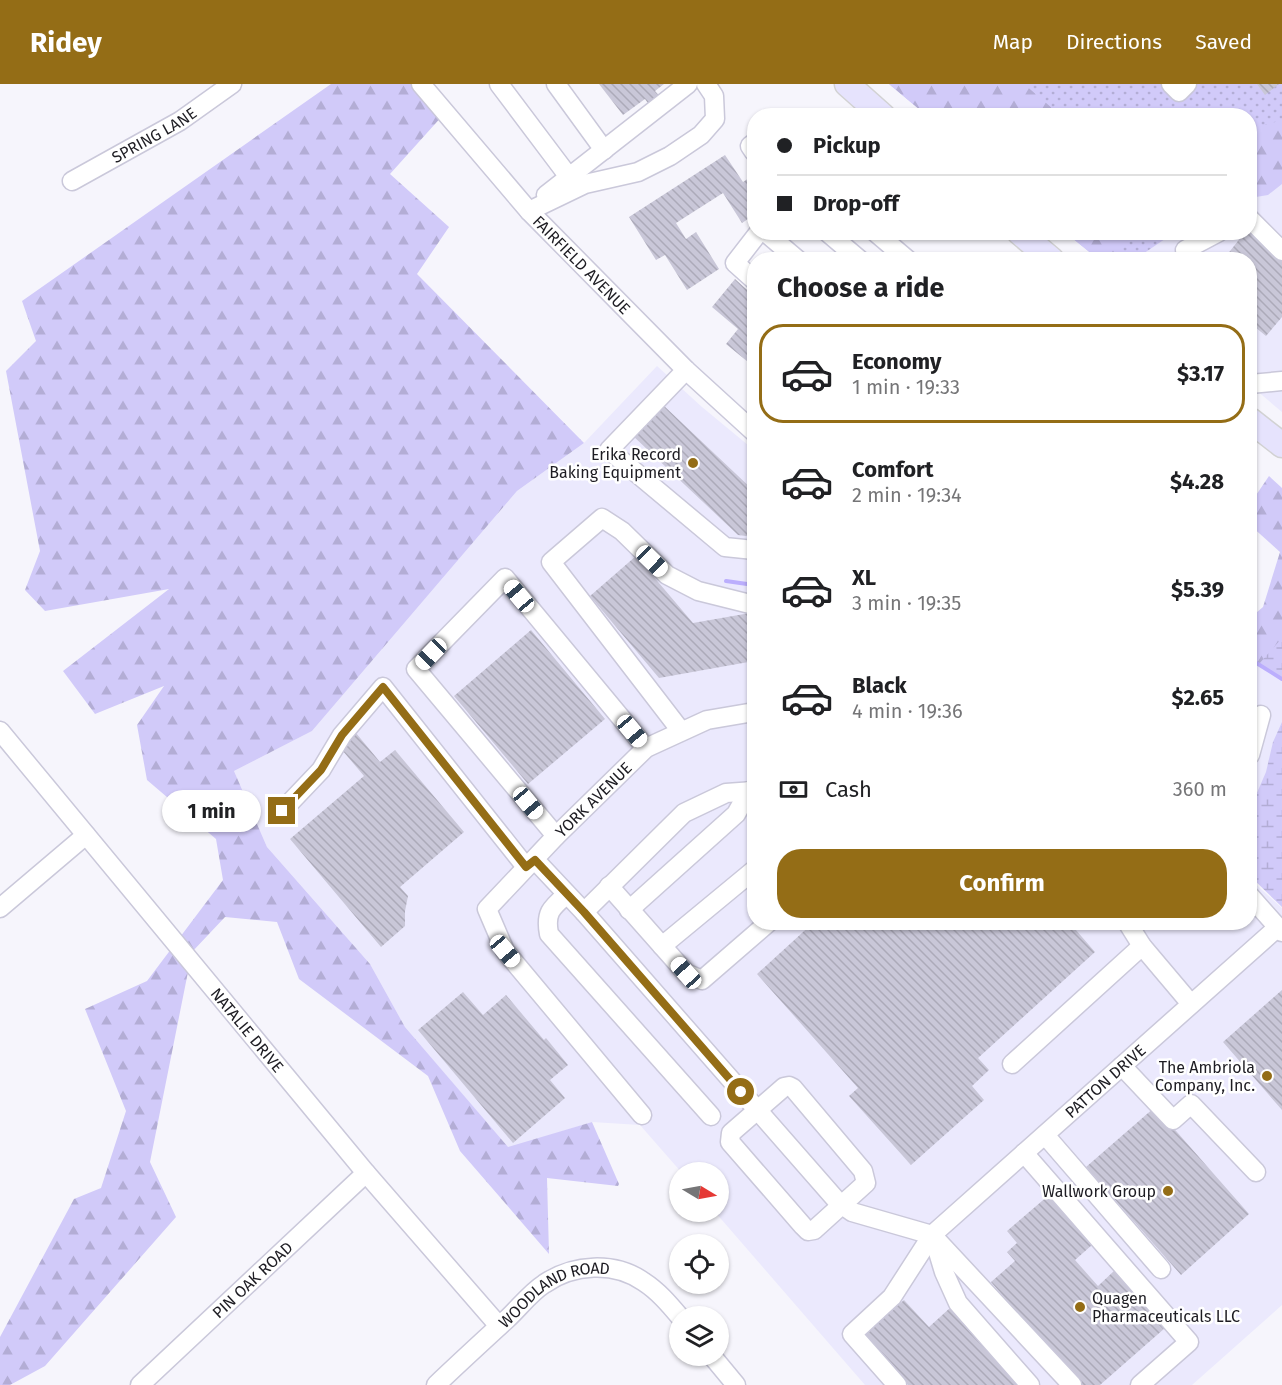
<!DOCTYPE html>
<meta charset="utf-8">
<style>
:root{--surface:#fff;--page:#f2f2f2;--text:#202124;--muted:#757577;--line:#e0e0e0;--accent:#946d16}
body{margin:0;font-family:"Fira Sans",sans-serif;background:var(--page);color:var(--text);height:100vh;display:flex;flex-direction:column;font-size:22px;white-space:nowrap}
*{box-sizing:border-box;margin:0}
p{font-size:20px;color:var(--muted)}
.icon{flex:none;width:33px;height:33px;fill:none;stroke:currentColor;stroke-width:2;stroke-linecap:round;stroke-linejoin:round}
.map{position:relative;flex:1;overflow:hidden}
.sheet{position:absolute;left:747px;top:168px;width:510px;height:678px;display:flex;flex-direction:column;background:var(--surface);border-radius:24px;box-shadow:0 2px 4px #0004}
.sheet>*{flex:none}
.guide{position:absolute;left:747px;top:24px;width:510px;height:132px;border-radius:24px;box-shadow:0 2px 4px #0004;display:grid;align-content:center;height:132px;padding:0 30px;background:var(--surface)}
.needle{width:39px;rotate:100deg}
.buttons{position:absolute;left:669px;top:1078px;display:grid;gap:12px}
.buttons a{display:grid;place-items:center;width:60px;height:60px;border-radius:50%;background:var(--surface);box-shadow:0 2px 4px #0004;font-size:30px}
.end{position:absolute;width:27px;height:27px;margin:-14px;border:8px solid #946d16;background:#fff;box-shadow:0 0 0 3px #fff}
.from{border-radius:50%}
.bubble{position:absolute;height:42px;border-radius:21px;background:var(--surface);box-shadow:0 2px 4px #0004;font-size:20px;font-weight:700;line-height:42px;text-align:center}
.car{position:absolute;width:18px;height:36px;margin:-18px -9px;border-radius:8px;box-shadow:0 0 4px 2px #0007;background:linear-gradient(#fff 24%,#345 0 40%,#fff 0 76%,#345 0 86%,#fff 0)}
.guide b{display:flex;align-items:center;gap:21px;height:57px;font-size:22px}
.guide b+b{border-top:2px solid var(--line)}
.guide i{width:15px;height:15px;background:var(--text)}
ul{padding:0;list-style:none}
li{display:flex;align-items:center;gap:18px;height:99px;margin:0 12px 9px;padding:0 18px;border:3px solid transparent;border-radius:24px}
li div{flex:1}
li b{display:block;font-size:22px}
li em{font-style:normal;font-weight:700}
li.selected{border-color:var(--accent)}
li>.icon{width:54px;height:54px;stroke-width:1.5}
h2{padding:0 30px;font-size:27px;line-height:72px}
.pay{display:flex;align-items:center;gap:15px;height:66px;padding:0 30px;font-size:22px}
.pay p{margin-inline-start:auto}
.primary-button{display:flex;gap:12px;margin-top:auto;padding:12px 30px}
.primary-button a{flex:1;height:69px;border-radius:24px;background:var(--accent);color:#fff;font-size:24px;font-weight:700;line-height:69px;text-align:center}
header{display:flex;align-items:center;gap:36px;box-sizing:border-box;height:84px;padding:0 30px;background:var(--accent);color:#fff}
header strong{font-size:28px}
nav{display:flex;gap:33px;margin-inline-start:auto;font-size:21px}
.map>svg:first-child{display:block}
</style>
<header>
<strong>Ridey</strong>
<nav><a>Map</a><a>Directions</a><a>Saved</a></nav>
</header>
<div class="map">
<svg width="1282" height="1301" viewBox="0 0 1282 1301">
<defs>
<pattern id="grass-dots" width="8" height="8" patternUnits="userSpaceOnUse" patternTransform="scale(1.5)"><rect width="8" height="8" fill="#d1caf9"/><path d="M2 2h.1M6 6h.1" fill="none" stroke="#b3add5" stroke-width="1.8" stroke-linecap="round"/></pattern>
<pattern id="forest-firs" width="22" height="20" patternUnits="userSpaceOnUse" patternTransform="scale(1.5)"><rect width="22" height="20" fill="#d1caf9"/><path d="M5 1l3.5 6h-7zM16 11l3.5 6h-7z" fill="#b3add5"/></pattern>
<pattern id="wetland-marsh" width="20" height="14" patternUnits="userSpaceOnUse" patternTransform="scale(1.5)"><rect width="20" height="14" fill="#d1caf9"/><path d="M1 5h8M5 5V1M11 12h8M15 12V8" fill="none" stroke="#b3add5"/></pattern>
<pattern id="building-back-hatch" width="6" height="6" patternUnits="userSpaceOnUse" patternTransform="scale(1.5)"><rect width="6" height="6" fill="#c9c7d8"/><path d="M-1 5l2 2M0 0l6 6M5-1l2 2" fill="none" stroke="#acaab9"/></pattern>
</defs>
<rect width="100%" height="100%" fill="#f6f5fc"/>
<path fill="#ebe9fd" d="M1282 75V328L1250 301V176H1134L1174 149 1250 148V97Z
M657 282 702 323 754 366V838H1250V795L1282 824V1221L1192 1301H865L715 1128H718V1089H682L640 1041 592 1038 508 1064 405 943 370 880 267 763 234 687 312 647 517 407 584 359Z
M1250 559 1282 575V655L1250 734Z"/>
<path fill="url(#grass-dots)" d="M889 0H1282V75L1250 97V32L926 31Z
M1066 149H1174L1134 176 1098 175Z"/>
<path fill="url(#forest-firs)" d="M331 0H421L444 30 390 90 449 143 417 190 584 359 517 407 312 647 234 687 267 763 370 880 405 943 508 1063 592 1038 619 1100 618 1102 547 1094 549 1170 460 1067 428 992 299 895 277 838 225 833 192 868 150 1078 176 1133 45 1282 10 1301H0V1253L74 1115 101 1104 126 1027 85 925 147 897 223 796 216 755 147 696 137 641 164 602 95 630 63 587 169 505 45 527 25 506 40 467 6 287 36 257 22 217Z
M889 0H1024L1060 31H926Z
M1282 36V100L1268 111 1250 114V45Z
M1066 149H1127L1112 176 1098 175Z
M1269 392 1282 404V596L1250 575V534L1263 523 1280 468 1250 441V420Z"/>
<path fill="url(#wetland-marsh)" d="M1282 554V595L1259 580Z
M1282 638V823L1250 792V725L1266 688 1273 658Z"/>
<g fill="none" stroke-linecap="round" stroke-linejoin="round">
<path stroke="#bbaefd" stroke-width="4" d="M726 497 754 501
M1250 575 1282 595"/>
</g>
<path fill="url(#building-back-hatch)" d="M599 0H664L655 7 663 16 652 25 645 15 623 31Z
M1257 0H1279L1265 11Z
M725 71 743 98 752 92 754 96V131L742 139 723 109 676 139 686 155 696 148 719 185 687 206 665 171 656 176 629 133Z
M1245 148H1249L1282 176V233L1266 252 1250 239V176H1223Z
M735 195 754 212V226L747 235 754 240V280L753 282 726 260 738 245 712 223Z
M662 320 754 407V453L738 451 632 351Z
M636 472 693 539 750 529 754 532V577L659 594 590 512Z
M531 546 605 635 528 700 454 612Z
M356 649 380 678 395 666 464 748 400 803 408 812 405 827V842L381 863 290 755 364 692 342 666Z
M814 838H1069L1095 868 978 974 989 986 972 1002 984 1016 911 1081 849 1012 858 1004 757 890Z
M1282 906V1026L1223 958Z
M463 908 483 931 506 911 544 956 546 954 568 981 550 996 565 1014 513 1059 418 946Z
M1155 1023 1249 1130 1181 1191 1086 1083Z
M1049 1111 1092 1161 1075 1176 1098 1202 1115 1186 1165 1244 1100 1301H1080L991 1198 1015 1177 1007 1168 1017 1159 1007 1147Z
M904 1216 929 1243 951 1223 1022 1301H908L864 1252Z"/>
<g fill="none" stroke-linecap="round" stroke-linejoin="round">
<defs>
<g id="minor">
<path id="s1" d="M421 0 529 127 686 286 754 348"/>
<path d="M499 0 569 93"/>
<path d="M556 0 604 66"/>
<path d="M1171 0 1179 8 1187 0"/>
<path d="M754 59 750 62 754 68"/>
<path id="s2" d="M72 97 180 37 232 0"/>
<path d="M546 111 688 0"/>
<path d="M529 127 585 100 638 88 670 72 701 51 715 35 714 12 706 0"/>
<path d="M1250 135 1282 167"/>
<path d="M765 148 798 176"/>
<path d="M827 148 860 176"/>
<path d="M875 148 908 176"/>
<path d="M1185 166 1219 148"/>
<path d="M754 196 735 179 759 148"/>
<path d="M686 286 609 366 725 463 754 466"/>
<path d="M1250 300 1282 297"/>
<path id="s3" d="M0 647 366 1089 499 1242"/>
<path d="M681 647 551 478 602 434 622 447 667 491 698 507 754 521"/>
<path d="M1250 671 1261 631"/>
<path d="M282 727 321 686 342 651 383 603 526 783"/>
<path d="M556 752 416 585 505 494 646 664"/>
<path d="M535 776 584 828 838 1118 852 1128 932 1151 1072 1301"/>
<path d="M609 802 686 889 702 896 769 838"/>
<path d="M566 811C551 824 545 829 549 850L711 1032"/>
<path d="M1250 812 1282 848"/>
<path d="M0 824 86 751"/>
<path d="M629 826 736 730 749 707"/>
<path d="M584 828 684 729 726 709 754 707"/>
<path d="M1127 838 1142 862 1191 920"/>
<path d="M662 862 754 786"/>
<path d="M1012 980 1142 862"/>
<path d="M1122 982 1173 1036 1191 1020 1256 1088"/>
<path d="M789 1002 793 1004 863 1087 866 1099 814 1146 808 1147 803 1142 730 1058 731 1049 784 1003Z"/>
<path id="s4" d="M642 1031 505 867 487 825 556 752 646 664 707 636 754 628"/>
<path d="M1045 1051 1161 1185"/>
<path d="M1024 1069 1189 1258 1140 1301"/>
<path d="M934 1155 944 1188 958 1219 1030 1301"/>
<path d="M712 1272 736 1301"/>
<path id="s5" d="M140 1301 366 1089"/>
<path id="s6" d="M436 1301C459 1279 483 1257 507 1235 519 1224 530 1209 544 1200 573 1180 614 1177 644 1198 658 1207 669 1220 680 1233"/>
<path id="s7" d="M897 1301 852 1250 892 1213 932 1151 1277 844"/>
</g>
<path id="major" d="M847 0 883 32
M1019 148 1052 176
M1250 336 1282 361"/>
</defs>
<use href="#minor" stroke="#cac8da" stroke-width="21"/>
<use href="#major" stroke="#d2d2d3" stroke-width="27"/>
<use href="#minor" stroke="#fff" stroke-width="18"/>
<use href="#major" stroke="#e6e3fd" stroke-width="24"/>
</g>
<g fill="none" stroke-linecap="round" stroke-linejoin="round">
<path stroke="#946d16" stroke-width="8" d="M282 727 321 686 342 651 383 603 526 783 535 776 584 828 741 1008"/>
</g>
<g fill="#946d16" stroke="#fff" stroke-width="2">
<circle cx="693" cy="379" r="6"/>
<circle cx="1267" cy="992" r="6"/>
<circle cx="1168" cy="1107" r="6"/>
<circle cx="1080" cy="1223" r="6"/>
</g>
<g text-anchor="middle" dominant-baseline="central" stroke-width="5" stroke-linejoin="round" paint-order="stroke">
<g font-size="16" fill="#1d1c22" stroke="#fff">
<text stroke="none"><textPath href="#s2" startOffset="94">SPRING LANE</textPath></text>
<text stroke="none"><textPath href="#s1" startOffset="242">FAIRFIELD AVENUE</textPath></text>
<text stroke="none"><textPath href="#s4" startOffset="412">YORK AVENUE</textPath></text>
<text stroke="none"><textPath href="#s3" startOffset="388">NATALIE DRIVE</textPath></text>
<text stroke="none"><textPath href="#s7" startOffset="428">PATTON DRIVE</textPath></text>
<text stroke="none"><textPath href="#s5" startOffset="154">PIN OAK ROAD</textPath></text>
<text stroke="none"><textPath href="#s6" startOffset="153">WOODLAND ROAD</textPath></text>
</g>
<g font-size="16" fill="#1d1c22" stroke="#fff" text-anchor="end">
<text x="681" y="370">Erika Record<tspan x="681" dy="18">Baking Equipment</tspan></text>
<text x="1255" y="983">The Ambriola<tspan x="1255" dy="18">Company, Inc.</tspan></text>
<text x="1156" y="1107">Wallwork Group</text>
<text x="1092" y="1214" text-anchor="start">Quagen<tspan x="1092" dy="18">Pharmaceuticals LLC</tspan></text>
</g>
</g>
</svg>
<div class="buttons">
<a><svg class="needle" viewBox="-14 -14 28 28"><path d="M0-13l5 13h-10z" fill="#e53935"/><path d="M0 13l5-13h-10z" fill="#757577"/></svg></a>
<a><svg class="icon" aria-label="locate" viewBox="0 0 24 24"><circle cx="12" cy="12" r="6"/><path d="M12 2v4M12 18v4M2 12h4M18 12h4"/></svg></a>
<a><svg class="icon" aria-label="layers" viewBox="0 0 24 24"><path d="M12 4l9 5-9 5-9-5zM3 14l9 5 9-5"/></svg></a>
</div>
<i class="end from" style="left:741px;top:1008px"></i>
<i class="end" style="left:282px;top:727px"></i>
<div class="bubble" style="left:162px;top:706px;width:99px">1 min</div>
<i class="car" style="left:652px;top:477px;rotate:134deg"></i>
<i class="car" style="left:519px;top:512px;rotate:320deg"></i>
<i class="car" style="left:431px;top:570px;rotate:224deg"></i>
<i class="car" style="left:632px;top:647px;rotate:140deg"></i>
<i class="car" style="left:528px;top:719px;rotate:140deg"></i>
<i class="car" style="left:505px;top:867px;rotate:140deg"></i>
<i class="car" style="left:686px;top:889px;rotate:318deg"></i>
<div class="guide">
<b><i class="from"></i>Pickup</b>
<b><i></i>Drop-off</b>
</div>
<section class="sheet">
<h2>Choose a ride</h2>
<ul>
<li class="selected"><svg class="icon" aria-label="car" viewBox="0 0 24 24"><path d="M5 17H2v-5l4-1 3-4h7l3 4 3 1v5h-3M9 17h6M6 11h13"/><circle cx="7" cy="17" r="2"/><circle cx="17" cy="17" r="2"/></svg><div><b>Economy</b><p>1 min · 19:33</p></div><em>$3.17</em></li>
<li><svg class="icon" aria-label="car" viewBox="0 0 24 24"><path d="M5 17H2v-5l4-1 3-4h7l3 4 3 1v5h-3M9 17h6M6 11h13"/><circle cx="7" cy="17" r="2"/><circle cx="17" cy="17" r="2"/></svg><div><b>Comfort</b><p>2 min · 19:34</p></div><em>$4.28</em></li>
<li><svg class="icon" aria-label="car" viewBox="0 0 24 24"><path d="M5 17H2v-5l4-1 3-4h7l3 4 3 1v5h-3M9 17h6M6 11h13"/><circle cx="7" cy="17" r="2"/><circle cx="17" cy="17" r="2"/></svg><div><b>XL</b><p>3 min · 19:35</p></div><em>$5.39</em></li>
<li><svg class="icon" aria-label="car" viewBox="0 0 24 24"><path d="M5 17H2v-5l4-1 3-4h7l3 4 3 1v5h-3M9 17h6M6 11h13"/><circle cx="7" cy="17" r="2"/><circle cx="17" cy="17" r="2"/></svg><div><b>Black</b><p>4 min · 19:36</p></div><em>$2.65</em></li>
</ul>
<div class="pay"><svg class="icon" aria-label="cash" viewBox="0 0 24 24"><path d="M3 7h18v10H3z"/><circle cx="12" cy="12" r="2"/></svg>Cash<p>360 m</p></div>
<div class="primary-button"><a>Confirm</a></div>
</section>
</div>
